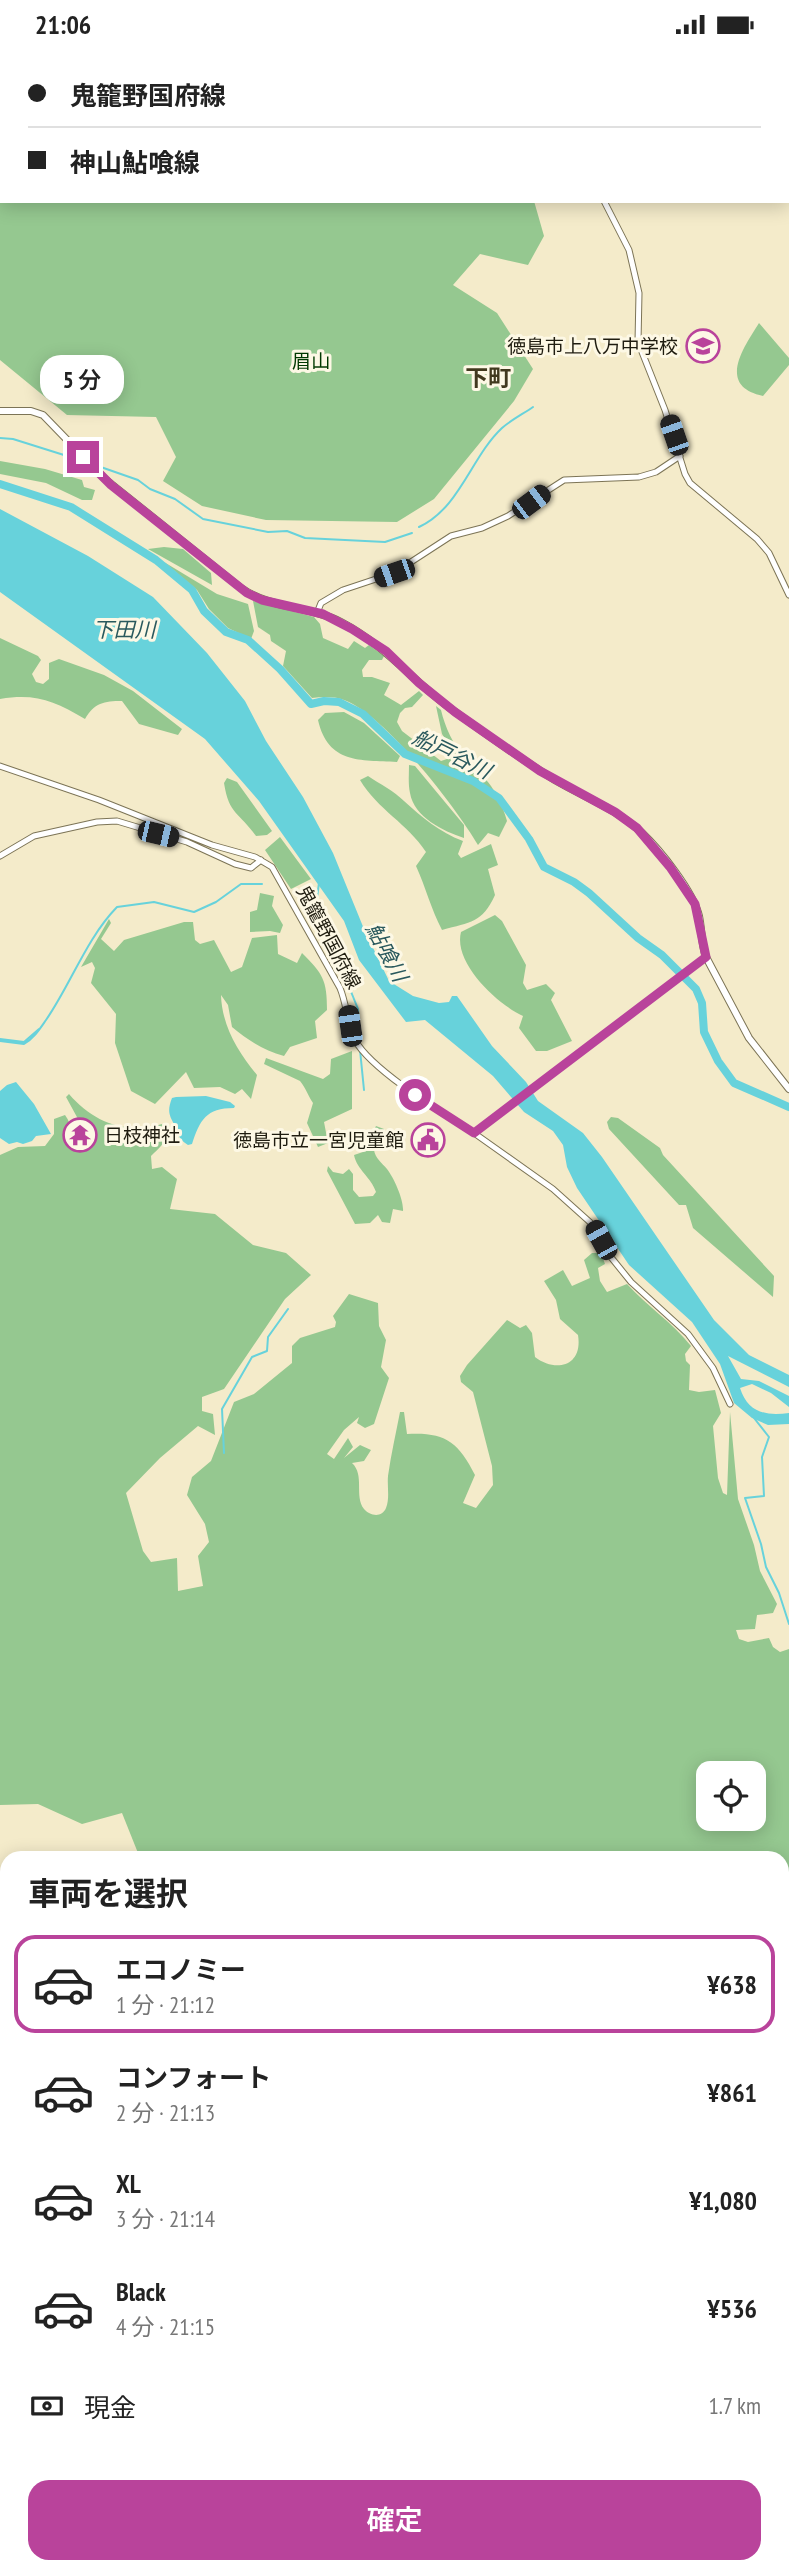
<!DOCTYPE html>
<html lang="ja">
<meta charset="utf-8">
<style>
:root{--surface:#fff;--page:#f2f2f2;--text:#222;--muted:#767676;--line:#e0e0e0;--accent:#b9439b}
body{margin:0;font-family:"PT Sans Narrow","Noto Sans JP",sans-serif;background:var(--page);color:var(--text);height:100vh;display:flex;flex-direction:column;font-size:26px;white-space:nowrap}
*{box-sizing:border-box;margin:0}
p{font-size:23px;color:var(--muted)}
.icon{flex:none;width:38px;height:38px;fill:none;stroke:currentColor;stroke-width:2;stroke-linecap:round;stroke-linejoin:round}
.map{position:relative;flex:1;overflow:hidden}
.drawer{position:absolute;left:0px;top:1802px;width:789px;height:723px;display:flex;flex-direction:column;background:var(--surface);border-radius:21px 21px 0 0;box-shadow:0 4px 18px #0003}
.drawer>*{flex:none}
.hud{position:absolute;left:0px;top:0px;width:789px;height:154px;box-shadow:0 4px 18px #0003;display:grid;align-content:center;height:154px;padding:0 28px;background:var(--surface)}
.fabs{position:absolute;left:696px;top:1712px;display:grid;gap:14px}
.fabs a{display:grid;place-items:center;width:70px;height:70px;border-radius:14px;background:var(--surface);box-shadow:0 4px 18px #0003;font-size:35px}
.end{position:absolute;width:32px;height:32px;margin:-16px;border:9px solid #b9439b;background:#fff;box-shadow:0 0 0 4px #fff}
.from{border-radius:50%}
.bubble{position:absolute;height:49px;border-radius:21px;background:var(--surface);box-shadow:0 4px 18px #0003;font-size:23px;font-weight:600;line-height:49px;text-align:center}
.car{position:absolute;width:21px;height:42px;margin:-21px -10px;border-radius:9px;box-shadow:0 0 5px 2px #0007;background:linear-gradient(#222 24%,#8ab4d8 0 40%,#222 0 76%,#8ab4d8 0 86%,#222 0)}
.hud b{display:flex;align-items:center;gap:24px;height:66px;font-size:26px}
.hud b+b{border-top:2px solid var(--line)}
.hud i{width:18px;height:18px;background:var(--text)}
ul{padding:0;list-style:none}
li{display:flex;align-items:center;gap:21px;height:98px;margin:0 14px 10px;padding:0 14px;border:4px solid transparent;border-radius:21px}
li div{flex:1}
li b{display:block;font-size:26px}
li em{font-style:normal;font-weight:600}
li.on{border-color:var(--accent)}
li>.icon{width:63px;height:63px;stroke-width:1.5}
h2{padding:0 28px;font-size:32px;line-height:84px}
.pay{display:flex;align-items:center;gap:18px;height:77px;padding:0 28px;font-size:26px}
.pay p{margin-inline-start:auto}
.button{display:flex;gap:14px;margin-top:auto;padding:14px 28px}
.button a{flex:1;height:80px;border-radius:21px;background:var(--accent);color:#fff;font-size:28px;font-weight:600;line-height:80px;text-align:center}
.status{display:flex;justify-content:space-between;align-items:center;height:49px;padding:0 35px;background:var(--surface);direction:ltr}
.status svg{height:19px;fill:currentColor}
.map>svg:first-child{display:block}
</style>
<div class="status"><b>21:06</b><svg viewBox="0 0 49 12"><path d="M0 12V9h3v3zM5 12V6h3v6zM10 12V3h3v9zM15 12V0h3v12zM26 1h20v11H26zM47 4h2v5h-2z"/></svg></div>
<div class="map">
<svg width="789" height="2524" viewBox="0 0 789 2524">
<rect width="100%" height="100%" fill="#f4ebca"/>
<path fill="#95c890" fill-rule="evenodd" d="M0 0H463L2 2V152H534L544 187 528 216 480 205 453 236 497 264 533 320 514 352 434 450 397 473 266 471 202 457 163 432 176 408 156 368 67 366 0 311Z
M759 274 789 309V316L763 347C716 337 744 298 759 274Z
M0 412 45 420 82 431 84 438 95 441 92 451H82L46 434 0 425Z
M164 498 183 500 211 524 212 536 148 500Z
M164 513 217 545 248 555 254 582 251 590 228 579 209 560 197 541Z
M253 552 314 568 320 575 323 589 348 600 354 592 365 599 369 596 384 607 382 611H369L362 621 363 628H372L390 634 384 646 401 656 419 642 423 646 412 658 405 659 400 664 397 673 402 682 441 712 450 709 452 701 442 685 436 657 441 661C445 678 453 696 465 709 473 719 484 727 491 737 498 747 504 761 507 772L499 788 488 784 478 796C455 757 384 665 344 651 333 647 322 648 312 649L283 617 286 602 271 592 270 586 258 578Z
M0 589 38 607 41 611 32 625 36 633 43 635 49 630V614L59 610 104 626 133 642 182 680 178 686 139 675 122 652C104 652 94 654 85 670 54 652 36 644 0 650Z
M344 663 364 674 400 707 397 713C360 711 328 715 318 671L325 664Z
M409 716 415 717 464 776V789C443 782 414 768 410 744 408 735 409 725 409 716Z
M368 727C380 735 394 742 404 752 423 769 439 783 463 792L458 805 461 809 491 795 498 816 488 820 495 846C482 874 471 873 442 881 431 860 426 839 416 817L426 803C407 774 378 761 360 731Z
M227 729 237 733 272 782 267 786 256 787C239 763 229 766 224 734Z
M280 788 311 830 291 840 265 801Z
M260 844 274 847 272 857 283 876 280 884 270 882 250 883V863L257 861Z
M495 866 502 872 526 916 523 934 527 941 546 935 555 944 551 951 572 992 547 1002H536L519 979 523 967C497 955 453 914 461 883Z
M109 870 111 874 101 890 114 902 124 891 184 873H193L195 891 200 895 214 891 231 923 242 918 252 889 277 886 278 905 297 914 302 904C323 925 327 931 327 961L315 972 317 989 290 998 284 1007C264 1002 248 991 232 978L228 956 221 946C222 977 238 1003 257 1026L251 1050 242 1040 235 1045 220 1038 194 1039 186 1023 155 1055 131 1042 115 994 116 965 91 934 95 919 92 913 81 918Z
M352 1002V1060L324 1073 328 1094 318 1098 307 1074 313 1054C308 1047 306 1039 300 1032L264 1015 266 1009 323 1030 330 1025 331 1010Z
M69 1045C93 1073 125 1086 162 1075 169 1092 163 1095 151 1107L152 1120 162 1118 177 1130 170 1160 215 1165 253 1196 286 1204 311 1226 285 1250 224 1340 202 1348V1362L213 1365 215 1386 198 1377 160 1409 126 1444 143 1502 151 1513 177 1509 178 1542 203 1537 198 1507 209 1493 205 1475 187 1446 192 1428 211 1412 234 1353 254 1345 292 1314V1297L300 1289 335 1278 336 1273 333 1267 349 1245 378 1254 379 1277 386 1291 381 1318 389 1329 374 1375 365 1379 357 1374 359 1368 344 1381 327 1405 334 1410 348 1389 353 1398 344 1409 360 1396 371 1401 364 1412 352 1414C365 1426 354 1447 364 1460 370 1467 382 1469 386 1459 390 1449 387 1437 388 1427 391 1405 396 1384 400 1363H404L407 1385C444 1383 458 1392 475 1426L463 1454 476 1459 493 1436 492 1417 473 1343 461 1333 460 1327 467 1316 507 1271 520 1279 526 1276 532 1284 535 1308C556 1324 583 1317 578 1286L560 1270 556 1251 544 1232 563 1221 572 1237 590 1229 584 1211 592 1204H601L605 1215 598 1219 600 1232 607 1243 627 1235C647 1257 673 1274 691 1297L685 1305 686 1312 690 1316 689 1341 699 1343 715 1341 721 1364 713 1377 718 1429 723 1444 727 1446 730 1363 738 1450 754 1496 760 1522 777 1555 773 1564 757 1566 755 1580 736 1581 739 1590 748 1593 769 1589 773 1598 780 1603 789 1600V2280L782 2284V1810L140 1809 122 1764 82 1775 38 1755 0 1756V1106L18 1098 45 1097 54 1085V1070L65 1066C73 1077 71 1087 77 1098L89 1090 66 1048ZM709 1724H754V1769H709Z
M611 1068 618 1069 660 1099 663 1106 774 1227 773 1248 693 1179 686 1156H679L609 1080 607 1073Z
M376 1077 384 1080C380 1086 374 1094 374 1101 375 1109 382 1114 387 1120 394 1129 404 1151 403 1162L393 1160 390 1174 382 1173 378 1166 370 1174 355 1175 327 1122 328 1117 333 1123 343 1125 349 1120 353 1125V1141L359 1148 373 1147 376 1143C371 1128 357 1121 354 1106L363 1103Z
M0 1886 7 1894V2518H394L393 2524H0Z
M789 2382V2483L782 2487V2385Z
M395 2518H543L542 2524H394Z"/>
<path fill="#67d2db" d="M0 460 88 507 153 548 207 604 245 652 266 692 303 748 333 804 364 880 389 932 413 947 439 954 449 953 452 947H457L492 997 526 1033 538 1052 583 1084 602 1108 714 1271 749 1306 789 1326V1338L728 1307 741 1330 759 1332 789 1347V1358L771 1344 752 1335 740 1339C748 1364 766 1367 789 1364V1375L768 1376 752 1369 734 1354 720 1315 692 1273 629 1216 577 1139 567 1118 563 1096 553 1082 524 1063 493 1027 425 971 406 973 359 911 344 872 259 752 205 690 0 543Z
M16 1033 34 1055 51 1085 36 1087 32 1092 23 1095 17 1093 9 1095 0 1089V1042L7 1036Z
M206 1047 230 1053 235 1057 234 1059C206 1059 200 1071 192 1095L188 1096C178 1090 179 1086 175 1077 169 1066 167 1062 172 1049L176 1048Z"/>
<g fill="none" stroke-linecap="round" stroke-linejoin="round">
<path stroke="#67d2db" stroke-width="2" d="M0 389 13 390 83 412
M95 416 138 431 150 440 175 450 203 470 268 483 287 482 305 489 385 493 412 484
M419 478C460 459 471 408 502 379 511 371 523 365 533 358
M319 834 316 856 358 960 360 995
M0 990 24 993 39 980
M0 992 24 995C34 989 39 981 46 971 71 935 86 890 117 858L154 853 194 863 216 853 241 835H262
M360 1001 364 1041
M754 1369 769 1388 762 1408 764 1447 745 1449 761 1495 766 1518 779 1544 789 1575
M224 1404 222 1360 252 1308 267 1302 268 1288 288 1260
M782 2321 789 2318"/>
<path stroke="#67d2db" stroke-width="8" d="M0 435 71 458 156 511 192 541 204 562 226 583 248 591 280 620 311 655 324 652 339 653 363 665 405 705 473 732 499 749 529 790 544 818 574 833 589 844 638 889 662 906 696 940 702 954 704 983 718 1012 734 1034 789 1058"/>
<defs>
<path id="secondary" d="M523 0 524 2
M604 152 629 201 639 244 638 293 665 361 685 425 690 434 757 490 769 504 789 546
M317 564 321 554 343 541 394 524 451 487 482 479 508 467 564 431 639 428 656 423 680 407
M0 717 99 751 212 796 255 808 272 818 340 939C347 956 347 975 355 991 371 1021 444 1065 474 1084L706 908
M0 807 34 787 97 773 117 772 187 793 235 815 251 819 261 811
M474 1084 553 1140 592 1175 610 1207 631 1233 688 1285 713 1319 730 1355
M0 1877 7 1884
M782 2382 789 2379"/>
<path id="primary" d="M0 362H31L43 366 105 430 241 539C271 560 310 557 341 573 387 597 413 633 454 662 487 686 521 710 555 731 584 748 617 760 642 784 660 801 693 842 699 867 702 881 701 894 706 908L749 989 789 1040"/>
</defs>
<use href="#secondary" stroke="#7c7456" stroke-width="7"/>
<use href="#primary" stroke="#7c7456" stroke-width="8"/>
<use href="#secondary" stroke="#fff" stroke-width="5"/>
<use href="#primary" stroke="#fff" stroke-width="6"/>
</g>
<g fill="none" stroke-linecap="round" stroke-linejoin="round">
<path stroke="#b9439b" stroke-width="9" d="M83 408 111 436 247 544 262 551 323 565 352 580 386 602 419 634 455 663 540 722 615 763 637 779 670 818 695 855 706 908 474 1084 415 1046"/>
</g>
<defs>
<symbol id="school-ring" viewBox="-11 -11 22 22"><circle r="9.5" fill="#fdf8e5" stroke="#b9439b" stroke-width="1.5"/><path d="M0-5L7-2L0 1L-7-2ZM-4 1L0 2.5L4 1V4Q0 6-4 4Z" fill="#b9439b"/></symbol>
<symbol id="temple-ring" viewBox="-11 -11 22 22"><circle r="9.5" fill="#fdf8e5" stroke="#b9439b" stroke-width="1.5"/><path d="M0-6L5-2H3V0L6.5 2.5H4V6H1.5V3h-3V6H-4V2.5H-6.5L-3 0V-2H-5Z" fill="#b9439b"/></symbol>
<symbol id="civic-ring" viewBox="-11 -11 22 22"><circle r="9.5" fill="#fdf8e5" stroke="#b9439b" stroke-width="1.5"/><path d="M-.6-6.5H3V-4.5H.6V-3L4-1V1h2V6H-6V1h2V-1L-.6-3ZM-1.2 2.5V6h2.4V2.5Z" fill="#b9439b"/></symbol>
</defs>
<g fill-rule="evenodd">
<use href="#school-ring" x="684" y="278" width="38" height="38"/>
<use href="#temple-ring" x="61" y="1067" width="38" height="38"/>
<use href="#civic-ring" x="409" y="1072" width="38" height="38"/>
</g>
<g text-anchor="middle" dominant-baseline="central" stroke-width="6" stroke-linejoin="round" paint-order="stroke">
<g font-size="19" fill="#1f1c10" stroke="#fdf8e5" text-anchor="end">
<text x="678" y="297">徳島市上八万中学校</text>
<text x="104" y="1086" text-anchor="start">日枝神社</text>
<text x="404" y="1091">徳島市立一宮児童館</text>
</g>
<g font-size="19" fill="#003900" stroke="#fdf8e5">
<text x="311" y="312">眉山</text>
</g>
<g font-size="19" fill="#1f1c10" stroke="#fdf8e5">
<text transform="translate(329 888) rotate(62)">鬼籠野国府線</text>
</g>
<g font-size="21" font-style="italic" fill="#2a595d" stroke="#fdf8e5">
<text x="124" y="580">下田川</text>
<text transform="translate(452 705) rotate(26)">船戸谷川</text>
<text transform="translate(387 903) rotate(62)">鮎喰川</text>
</g>
<g font-size="23" font-weight="bold" fill="#41391e" stroke="#fdf8e5">
<text x="488" y="328">下町</text>
</g>
</g>
</svg>
<div class="fabs">
<a><svg class="icon" aria-label="locate" viewBox="0 0 24 24"><circle cx="12" cy="12" r="6"/><path d="M12 2v4M12 18v4M2 12h4M18 12h4"/></svg></a>
</div>
<i class="end from" style="left:415px;top:1046px"></i>
<i class="end" style="left:83px;top:408px"></i>
<div class="bubble" style="left:40px;top:306px;width:84px">5 分</div>
<i class="car" style="left:674px;top:386px;rotate:341deg"></i>
<i class="car" style="left:531px;top:453px;rotate:53deg"></i>
<i class="car" style="left:394px;top:524px;rotate:251deg"></i>
<i class="car" style="left:158px;top:785px;rotate:103deg"></i>
<i class="car" style="left:350px;top:977px;rotate:352deg"></i>
<i class="car" style="left:601px;top:1191px;rotate:331deg"></i>
<div class="hud">
<b><i class="from"></i>鬼籠野国府線</b>
<b><i></i>神山鮎喰線</b>
</div>
<section class="drawer">
<h2>車両を選択</h2>
<ul>
<li class="on"><svg class="icon" aria-label="car" viewBox="0 0 24 24"><path d="M5 17H2v-5l4-1 3-4h7l3 4 3 1v5h-3M9 17h6M6 11h13"/><circle cx="7" cy="17" r="2"/><circle cx="17" cy="17" r="2"/></svg><div><b>エコノミー</b><p>1 分 · 21:12</p></div><em>¥638</em></li>
<li><svg class="icon" aria-label="car" viewBox="0 0 24 24"><path d="M5 17H2v-5l4-1 3-4h7l3 4 3 1v5h-3M9 17h6M6 11h13"/><circle cx="7" cy="17" r="2"/><circle cx="17" cy="17" r="2"/></svg><div><b>コンフォート</b><p>2 分 · 21:13</p></div><em>¥861</em></li>
<li><svg class="icon" aria-label="car" viewBox="0 0 24 24"><path d="M5 17H2v-5l4-1 3-4h7l3 4 3 1v5h-3M9 17h6M6 11h13"/><circle cx="7" cy="17" r="2"/><circle cx="17" cy="17" r="2"/></svg><div><b>XL</b><p>3 分 · 21:14</p></div><em>¥1,080</em></li>
<li><svg class="icon" aria-label="car" viewBox="0 0 24 24"><path d="M5 17H2v-5l4-1 3-4h7l3 4 3 1v5h-3M9 17h6M6 11h13"/><circle cx="7" cy="17" r="2"/><circle cx="17" cy="17" r="2"/></svg><div><b>Black</b><p>4 分 · 21:15</p></div><em>¥536</em></li>
</ul>
<div class="pay"><svg class="icon" aria-label="cash" viewBox="0 0 24 24"><path d="M3 7h18v10H3z"/><circle cx="12" cy="12" r="2"/></svg>現金<p>1.7 km</p></div>
<div class="button"><a>確定</a></div>
</section>
</div>
